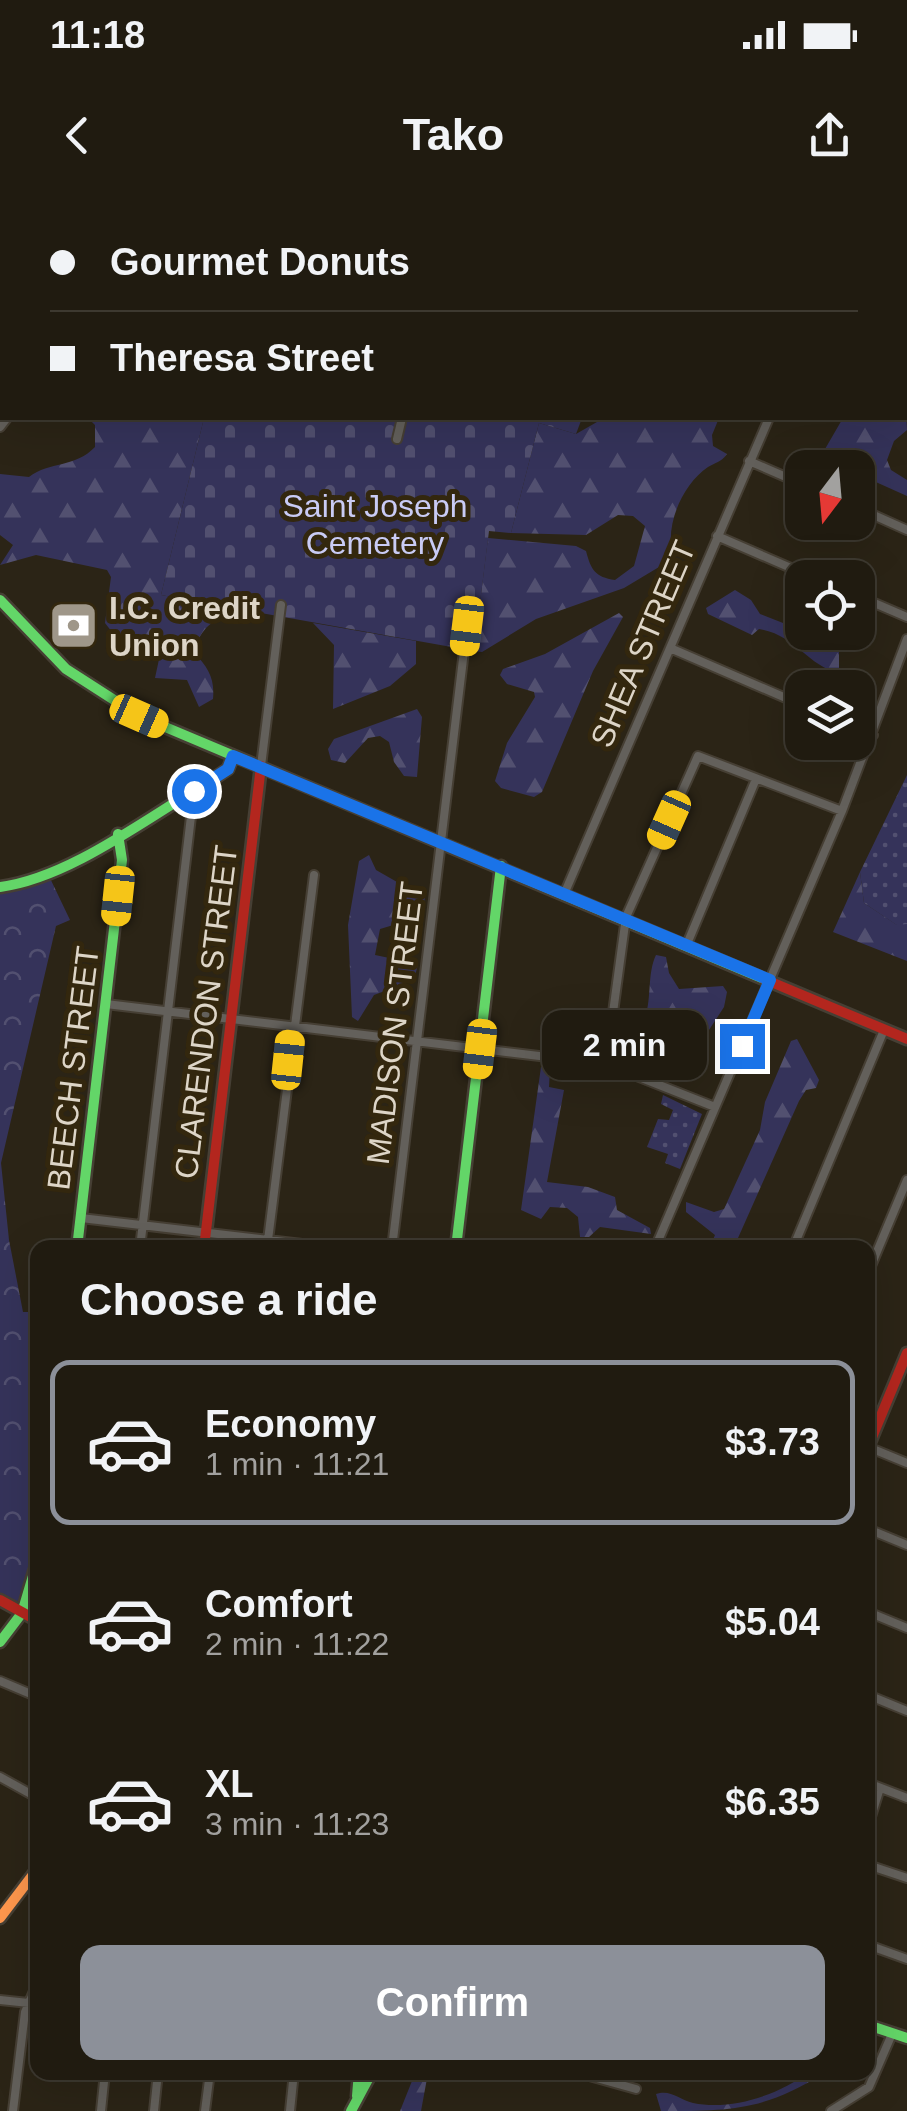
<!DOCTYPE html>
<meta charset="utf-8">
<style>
:root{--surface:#201b10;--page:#282419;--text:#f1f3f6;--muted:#a2a19f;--line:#3d3930;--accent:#8c9099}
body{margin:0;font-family:Helvetica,sans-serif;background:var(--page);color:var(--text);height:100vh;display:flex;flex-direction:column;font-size:38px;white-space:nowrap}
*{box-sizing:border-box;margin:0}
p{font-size:32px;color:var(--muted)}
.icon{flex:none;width:55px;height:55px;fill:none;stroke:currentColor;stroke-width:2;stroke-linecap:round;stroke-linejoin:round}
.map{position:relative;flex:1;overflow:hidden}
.sheet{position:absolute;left:30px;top:1040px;width:845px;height:840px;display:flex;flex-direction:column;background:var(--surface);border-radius:20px;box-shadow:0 10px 40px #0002,0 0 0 2px var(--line)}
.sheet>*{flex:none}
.top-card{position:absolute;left:0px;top:0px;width:908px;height:220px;box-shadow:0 10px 40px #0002,0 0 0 2px var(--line);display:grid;align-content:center;height:220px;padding:0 50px;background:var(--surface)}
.needle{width:65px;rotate:196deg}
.controls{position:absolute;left:785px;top:250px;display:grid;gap:20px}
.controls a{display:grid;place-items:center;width:90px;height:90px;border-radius:20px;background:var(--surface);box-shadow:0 10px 40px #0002,0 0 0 2px var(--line);font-size:50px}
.end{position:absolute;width:45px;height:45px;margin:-22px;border:12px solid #1a73e8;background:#fff;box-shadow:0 0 0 5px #fff}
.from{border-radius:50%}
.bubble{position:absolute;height:70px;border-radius:20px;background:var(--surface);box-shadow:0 10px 40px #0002,0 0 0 2px var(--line);font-size:32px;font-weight:700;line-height:70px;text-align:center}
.car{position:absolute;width:30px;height:60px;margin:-30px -15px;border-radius:12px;box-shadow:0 0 8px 2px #0007;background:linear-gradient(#f5c518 24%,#345 0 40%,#f5c518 0 76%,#345 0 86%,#f5c518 0)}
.top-card b{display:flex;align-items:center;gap:35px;height:95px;font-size:38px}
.top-card b+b{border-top:2px solid var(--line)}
.top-card i{width:25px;height:25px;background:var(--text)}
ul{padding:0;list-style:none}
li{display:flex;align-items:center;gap:30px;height:165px;margin:0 20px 15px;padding:0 30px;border:5px solid transparent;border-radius:20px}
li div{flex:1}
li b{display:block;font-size:38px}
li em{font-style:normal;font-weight:700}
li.current{border-color:var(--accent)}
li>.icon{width:90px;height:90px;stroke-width:1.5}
h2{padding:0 50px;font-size:45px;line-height:120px}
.cta{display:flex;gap:20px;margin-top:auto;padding:20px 50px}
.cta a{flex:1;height:115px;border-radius:20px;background:var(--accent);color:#fff;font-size:40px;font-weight:700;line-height:115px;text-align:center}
.status{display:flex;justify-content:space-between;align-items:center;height:70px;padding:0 50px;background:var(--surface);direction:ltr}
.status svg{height:28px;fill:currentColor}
header{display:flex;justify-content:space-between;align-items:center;height:130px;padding:0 50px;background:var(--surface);font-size:45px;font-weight:700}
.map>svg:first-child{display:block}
</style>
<div class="status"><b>11:18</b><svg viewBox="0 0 49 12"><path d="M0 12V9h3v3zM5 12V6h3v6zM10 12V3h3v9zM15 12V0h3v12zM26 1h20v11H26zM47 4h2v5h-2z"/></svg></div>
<header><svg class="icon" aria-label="back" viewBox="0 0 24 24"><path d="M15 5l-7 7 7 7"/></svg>Tako<svg class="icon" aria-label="share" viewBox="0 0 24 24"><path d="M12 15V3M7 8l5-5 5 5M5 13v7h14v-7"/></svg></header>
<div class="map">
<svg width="907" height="1911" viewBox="0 0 907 1911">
<defs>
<pattern id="grass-dots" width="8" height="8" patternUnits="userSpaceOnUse" patternTransform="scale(2.5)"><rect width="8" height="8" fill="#35335a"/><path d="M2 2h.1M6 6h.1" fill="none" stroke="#525070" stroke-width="1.8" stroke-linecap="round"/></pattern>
<pattern id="forest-firs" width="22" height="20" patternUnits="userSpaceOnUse" patternTransform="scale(2.5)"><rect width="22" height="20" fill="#35335a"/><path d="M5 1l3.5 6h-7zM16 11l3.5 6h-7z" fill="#525070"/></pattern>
<pattern id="cemetery-stones" width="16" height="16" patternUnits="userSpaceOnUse" patternTransform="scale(2.5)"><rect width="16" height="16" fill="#35335a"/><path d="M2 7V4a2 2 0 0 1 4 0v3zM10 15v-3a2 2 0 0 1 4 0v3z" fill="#525070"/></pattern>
<pattern id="park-crowns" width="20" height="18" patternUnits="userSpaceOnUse" patternTransform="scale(2.5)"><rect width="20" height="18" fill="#35335a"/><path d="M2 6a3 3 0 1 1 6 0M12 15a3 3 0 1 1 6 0" fill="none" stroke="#525070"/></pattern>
</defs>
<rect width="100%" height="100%" fill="#2b2416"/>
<path fill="url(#grass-dots)" d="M907 575V732L864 703 860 672Z
M663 895 702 914 680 969 665 963 668 954 647 947 658 919 669 920 673 910 661 904Z"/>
<path fill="url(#forest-firs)" d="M0 0H139L2 2 0 220Z
M905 189 907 230 894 241 887 260 891 270 907 280V296L858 274V268L829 266 821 256 843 218H905Z
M88 218H204L161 395 236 409C213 421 201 426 194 452 208 468 215 478 213 499L199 507 187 480 155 478 161 450 157 442 112 432 105 423 111 377 107 370 36 355 0 365 13 345 0 335V274L29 277C50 261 75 268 95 247V225Z
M604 218H719L712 235 713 246 727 254C720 263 716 262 708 267 681 285 663 330 674 358L624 388 536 419 482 452 474 451 488 338 576 346 586 351C591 370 595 377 615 380L634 366 645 326 633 316 618 315 586 335 511 333 539 223 576 234Z
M735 390 751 400 760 414 839 445V473C807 466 798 436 759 429L752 435 708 414 706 408Z
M619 413 623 417 593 471 542 592 534 597 501 588 495 581 507 543 535 497 534 492 507 484 500 475 503 469 545 454Z
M313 423 416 441V464L390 486 333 509 334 445Z
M417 509 422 517 417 577 404 576 394 562 389 542 380 536 368 538 345 563 331 560 328 549 334 539Z
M369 655 376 670 425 698 420 717 380 729 375 755 418 764 414 780 374 795 358 821 352 817 348 725 359 661Z
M860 672 864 703 897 725 907 724V761L833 732Z
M656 755 666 757 669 773 679 789 723 786 727 792 724 807 707 833 681 822 650 825 645 818C652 797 647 774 656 755Z
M797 839 819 880 816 888 806 890 799 901 734 1047H710L715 1035 686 1012V1002L714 1012 724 1009 760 930 765 902 791 841Z
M541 867 550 868 549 887 564 890 547 982 588 987 615 997 617 1010 650 1028 651 1034 600 1027 589 1037H580L578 1017 567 1008 550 1007 541 1019 521 1010Z
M809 1872 824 1873C764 1911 729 1911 661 1911L656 1894C670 1889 679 1899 693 1903 731 1911 779 1895 809 1872Z
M398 1873H428L421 1911H400L412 1881Z"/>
<path fill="url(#cemetery-stones)" d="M204 218H582L576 234 539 223 511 333 489 331 474 451 161 395Z"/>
<path fill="url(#park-crowns)" d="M48 674 70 720 56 726 1 963 9 1040 23 1112H38V1359L22 1413 0 1400V687Z"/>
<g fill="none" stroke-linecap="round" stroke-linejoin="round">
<defs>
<path id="street" d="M334 0 338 2
M535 0 538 2
M705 0 707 2
M148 2 149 0
M555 2 557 0
M741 2 742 0
M905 27 907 24
M905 142 907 144
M0 227 7 218
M397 239 402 218
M749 261 802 284
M858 308 907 330
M717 336 814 378
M858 396 907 417
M670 448 802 505
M858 528 873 535
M261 566 281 405
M565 692 769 218
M687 744 756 579
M106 804 606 864 715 907
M606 864 626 717 698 556 842 611
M81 1018 336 1048
M140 1048 194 591
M267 1048 314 675
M392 1048 467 426
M655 1048 842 611 907 439
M793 1048 884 830
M868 1073 907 980
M868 1247 907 1263
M868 1329 907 1345
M868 1412 907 1428
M0 1481 38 1497
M868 1495 907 1511
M0 1577 38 1598
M868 1583 907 1598
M868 1626 880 1588
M868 1665 907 1678
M868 1745 907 1759
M0 1800 38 1804
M575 1872 636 1889
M13 1911 25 1812 38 1782
M101 1911 105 1872
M154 1911 158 1872
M205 1911 210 1872
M290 1911 294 1872
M831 1911 869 1887 892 1834"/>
<path id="fast" d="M0 400 66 469 139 516 764 779
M0 687C70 678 148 617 210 581L228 569 233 556
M77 1048 122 660 118 634
M456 1048 501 666
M0 1442 22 1413 38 1359
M868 1825 907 1838
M357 1896 359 1872
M351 1911 372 1872"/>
<path id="slow" d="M0 1718 38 1668"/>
<path id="jam" d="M764 779 907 839
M204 1048 261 566
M868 1247 907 1153
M0 1400 38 1421"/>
</defs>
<use href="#street" stroke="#463f34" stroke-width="12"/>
<use href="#fast" stroke="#463f34" stroke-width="15"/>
<use href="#slow" stroke="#463f34" stroke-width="15"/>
<use href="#jam" stroke="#463f34" stroke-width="15"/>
<use href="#street" stroke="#63605b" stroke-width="8"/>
<use href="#fast" stroke="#63d668" stroke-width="10"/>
<use href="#slow" stroke="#ff974d" stroke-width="10"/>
<use href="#jam" stroke="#b3261e" stroke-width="10"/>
</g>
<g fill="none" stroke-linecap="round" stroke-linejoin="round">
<path stroke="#1a73e8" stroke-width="12" d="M194 591 228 569 233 556 770 780 742 846"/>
</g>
<defs>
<symbol id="bank-square" viewBox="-11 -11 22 22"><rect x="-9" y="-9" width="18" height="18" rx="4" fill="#9f9789" stroke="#33270e"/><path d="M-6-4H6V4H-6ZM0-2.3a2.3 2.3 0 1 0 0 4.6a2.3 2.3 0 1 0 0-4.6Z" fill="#fff"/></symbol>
</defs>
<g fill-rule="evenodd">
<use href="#bank-square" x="46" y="398" width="55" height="55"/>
</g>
<g text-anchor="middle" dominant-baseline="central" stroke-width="10" stroke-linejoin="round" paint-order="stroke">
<g font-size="32" fill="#c9cbf5" stroke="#33270e">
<text x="375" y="306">Saint Joseph<tspan x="375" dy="37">Cemetery</tspan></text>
</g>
<g font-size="32" font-weight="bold" fill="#ddd5c7" stroke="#33270e" text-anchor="start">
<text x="109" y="408">I.C. Credit<tspan x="109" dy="37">Union</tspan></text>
</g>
<g font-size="32" fill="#ddd5c7" stroke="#33270e">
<text transform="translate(643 444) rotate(-67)">SHEA STREET</text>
<text transform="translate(206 812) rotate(-83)">CLARENDON STREET</text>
<text transform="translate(395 823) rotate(-83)">MADISON STREET</text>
<text transform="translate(73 868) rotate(-83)">BEECH STREET</text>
</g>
</g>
</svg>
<div class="controls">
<a><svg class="needle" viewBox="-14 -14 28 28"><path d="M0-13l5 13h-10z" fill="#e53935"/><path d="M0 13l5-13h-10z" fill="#a2a19f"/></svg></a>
<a><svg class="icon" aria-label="locate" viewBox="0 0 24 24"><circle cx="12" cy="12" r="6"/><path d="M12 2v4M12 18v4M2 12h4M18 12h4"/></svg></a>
<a><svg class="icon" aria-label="layers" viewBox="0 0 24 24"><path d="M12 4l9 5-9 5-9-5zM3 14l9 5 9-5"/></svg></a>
</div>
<i class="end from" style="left:194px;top:591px"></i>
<i class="end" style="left:742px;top:846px"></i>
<div class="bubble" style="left:542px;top:810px;width:165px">2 min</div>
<i class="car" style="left:467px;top:426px;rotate:187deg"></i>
<i class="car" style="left:139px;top:516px;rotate:114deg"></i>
<i class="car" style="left:669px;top:620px;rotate:204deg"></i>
<i class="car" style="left:118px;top:696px;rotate:186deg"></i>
<i class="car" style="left:480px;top:849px;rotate:187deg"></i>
<i class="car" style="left:288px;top:860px;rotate:6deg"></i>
<div class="top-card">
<b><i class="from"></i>Gourmet Donuts</b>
<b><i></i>Theresa Street</b>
</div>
<section class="sheet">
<h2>Choose a ride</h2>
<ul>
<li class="current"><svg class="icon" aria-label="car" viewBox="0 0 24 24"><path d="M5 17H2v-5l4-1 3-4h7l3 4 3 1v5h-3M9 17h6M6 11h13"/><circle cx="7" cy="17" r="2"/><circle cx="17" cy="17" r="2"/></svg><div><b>Economy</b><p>1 min · 11:21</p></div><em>$3.73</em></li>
<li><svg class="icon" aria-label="car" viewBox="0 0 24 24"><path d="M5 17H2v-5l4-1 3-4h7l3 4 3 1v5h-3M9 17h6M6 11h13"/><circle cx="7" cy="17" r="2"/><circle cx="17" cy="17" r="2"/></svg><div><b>Comfort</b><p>2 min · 11:22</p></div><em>$5.04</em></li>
<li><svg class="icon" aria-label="car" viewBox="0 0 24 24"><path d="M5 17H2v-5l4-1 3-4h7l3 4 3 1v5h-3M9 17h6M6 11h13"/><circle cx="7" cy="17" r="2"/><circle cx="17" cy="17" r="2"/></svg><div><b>XL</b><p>3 min · 11:23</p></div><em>$6.35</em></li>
</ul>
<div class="cta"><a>Confirm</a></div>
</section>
</div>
